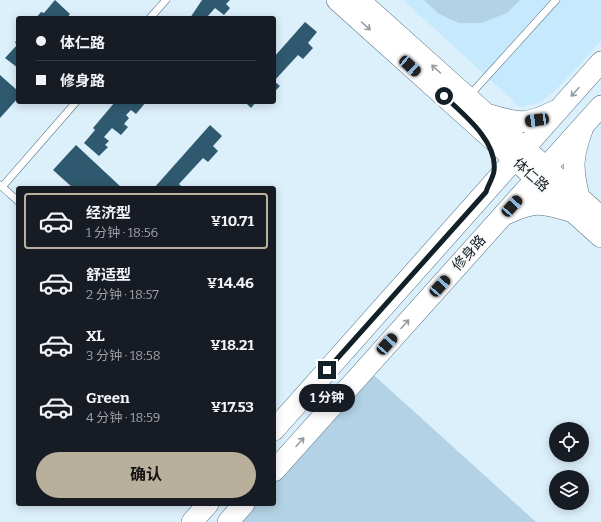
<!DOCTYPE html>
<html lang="zh">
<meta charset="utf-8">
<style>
:root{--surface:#171b24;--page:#20242c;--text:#f1f3f6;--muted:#9ea1a6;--line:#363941;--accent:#b9b09c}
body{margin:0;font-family:Bitter,"Noto Sans SC",serif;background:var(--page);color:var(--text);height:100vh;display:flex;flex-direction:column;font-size:15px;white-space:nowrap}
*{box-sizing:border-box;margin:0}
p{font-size:13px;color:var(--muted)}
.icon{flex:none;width:22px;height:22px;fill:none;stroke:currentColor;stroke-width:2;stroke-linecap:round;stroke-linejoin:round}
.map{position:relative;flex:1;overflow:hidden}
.drawer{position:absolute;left:16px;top:186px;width:260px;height:320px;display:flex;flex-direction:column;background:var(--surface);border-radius:4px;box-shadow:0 2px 10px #0003}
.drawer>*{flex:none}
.hud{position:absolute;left:16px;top:16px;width:260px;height:88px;border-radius:4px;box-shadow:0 2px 10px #0003;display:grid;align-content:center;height:88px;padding:0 20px;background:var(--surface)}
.buttons{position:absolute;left:549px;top:422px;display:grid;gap:8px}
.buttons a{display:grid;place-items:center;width:40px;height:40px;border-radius:50%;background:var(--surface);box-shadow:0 2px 10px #0003;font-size:20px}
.end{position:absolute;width:18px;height:18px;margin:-9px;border:5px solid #132027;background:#fff;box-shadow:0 0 0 2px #fff}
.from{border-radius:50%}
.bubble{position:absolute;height:28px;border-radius:14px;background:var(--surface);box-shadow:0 2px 10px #0003;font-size:13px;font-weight:700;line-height:28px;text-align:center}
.car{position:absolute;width:12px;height:24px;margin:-12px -6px;border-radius:5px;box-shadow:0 0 3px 1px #0007;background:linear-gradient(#222 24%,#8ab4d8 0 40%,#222 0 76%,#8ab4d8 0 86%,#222 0)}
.hud b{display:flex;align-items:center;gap:14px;height:38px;font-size:15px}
.hud b+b{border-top:1px solid var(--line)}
.hud i{width:10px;height:10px;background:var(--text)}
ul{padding:7px 0 0;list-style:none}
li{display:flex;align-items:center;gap:12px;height:56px;margin:0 8px 6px;padding:0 12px;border:2px solid transparent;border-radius:4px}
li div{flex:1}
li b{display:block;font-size:15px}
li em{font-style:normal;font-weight:700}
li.active{border-color:var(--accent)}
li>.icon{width:36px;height:36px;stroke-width:1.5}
.button{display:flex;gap:8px;margin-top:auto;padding:8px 20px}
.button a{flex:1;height:46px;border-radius:24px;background:var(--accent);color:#111;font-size:16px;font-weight:700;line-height:46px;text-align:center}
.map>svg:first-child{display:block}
</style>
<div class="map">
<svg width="601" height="522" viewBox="0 0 601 522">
<rect width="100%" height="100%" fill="#dcf0fc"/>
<path fill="#c7e9fd" d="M403 0H601V41L556 90 539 103 520 107Z"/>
<path fill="#b3d2e5" d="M424 0H520L507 13 481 23H459L439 14Z
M366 368 536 522H228L244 504H274V471Z"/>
<path fill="#2f596f" d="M55 0 70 14 67 18H36L41 12 44 13Z
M202 0H230L226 4 230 8 224 15 215 8 207 17 208 18H190Z
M305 22 317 32 308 43 313 48 303 59 298 55 274 81 280 86 274 92V57Z
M18 39V68L5 58 17 45 15 42Z
M0 75 18 91V98L0 118Z
M115 102H146L136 114 131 110 126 115 129 118 124 124 128 127 121 135 112 128 104 137 109 141 105 145 108 147 99 156 84 143 95 130 93 128Z
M245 102H256L251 108Z
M210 125 222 136 213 146 218 151 208 162 203 158 179 184 183 188H154Z
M76 145 122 188H73L53 170Z"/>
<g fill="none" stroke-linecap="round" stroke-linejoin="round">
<defs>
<path id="lane" d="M150 18 166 0
M469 96 556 0
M0 185 18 201
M2 187 76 102"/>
<path id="secondary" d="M337 0 601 237
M359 0 601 217
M490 115C519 124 527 125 555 111
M579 197C572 169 572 157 582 130
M506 214C534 201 540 202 570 211
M274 430 601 62
M274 471 601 106
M192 522 208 504
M228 522 244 504"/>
</defs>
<use href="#lane" stroke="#547384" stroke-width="8"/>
<use href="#secondary" stroke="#547384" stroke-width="22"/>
<use href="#lane" stroke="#fff" stroke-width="7"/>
<use href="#secondary" stroke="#fff" stroke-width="21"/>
</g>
<defs><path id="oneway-shaft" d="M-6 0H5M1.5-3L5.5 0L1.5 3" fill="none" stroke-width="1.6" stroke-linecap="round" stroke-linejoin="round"/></defs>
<g stroke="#959b9e">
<use href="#oneway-shaft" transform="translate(366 26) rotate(42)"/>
<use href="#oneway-shaft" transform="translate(436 69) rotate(-138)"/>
<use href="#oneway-shaft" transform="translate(575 92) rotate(132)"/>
<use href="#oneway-shaft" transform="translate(405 324) rotate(-48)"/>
<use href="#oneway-shaft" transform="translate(300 442) rotate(-48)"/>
</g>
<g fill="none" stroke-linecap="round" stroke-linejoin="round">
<path stroke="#132027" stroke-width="5" d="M327 370 486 192C488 185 493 178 494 171 498 141 463 114 444 96"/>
</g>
<g text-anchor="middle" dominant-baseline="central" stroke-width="4" stroke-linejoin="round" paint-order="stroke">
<g font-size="14" fill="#132027" stroke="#fafafa">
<text transform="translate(531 175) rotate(42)">体仁路</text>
<text transform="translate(469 253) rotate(-48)">修身路</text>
</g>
</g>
</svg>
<div class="buttons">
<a><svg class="icon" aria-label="locate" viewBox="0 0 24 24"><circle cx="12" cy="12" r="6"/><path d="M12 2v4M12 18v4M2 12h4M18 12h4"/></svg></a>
<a><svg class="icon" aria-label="layers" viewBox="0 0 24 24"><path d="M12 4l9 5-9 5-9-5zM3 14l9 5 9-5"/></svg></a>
</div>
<i class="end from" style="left:444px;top:96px"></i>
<i class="end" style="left:327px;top:370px"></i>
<div class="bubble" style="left:299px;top:384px;width:56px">1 分钟</div>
<i class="car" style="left:410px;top:66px;rotate:132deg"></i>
<i class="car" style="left:537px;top:120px;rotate:262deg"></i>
<i class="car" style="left:512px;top:206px;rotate:42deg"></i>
<i class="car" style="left:440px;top:286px;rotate:42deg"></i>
<i class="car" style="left:387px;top:344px;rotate:42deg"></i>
<div class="hud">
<b><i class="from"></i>体仁路</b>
<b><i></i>修身路</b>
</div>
<section class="drawer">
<ul>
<li class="active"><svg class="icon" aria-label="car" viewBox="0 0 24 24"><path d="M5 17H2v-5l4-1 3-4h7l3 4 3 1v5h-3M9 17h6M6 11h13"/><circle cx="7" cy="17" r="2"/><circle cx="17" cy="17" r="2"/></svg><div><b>经济型</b><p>1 分钟 · 18:56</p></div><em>¥10.71</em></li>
<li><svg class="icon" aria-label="car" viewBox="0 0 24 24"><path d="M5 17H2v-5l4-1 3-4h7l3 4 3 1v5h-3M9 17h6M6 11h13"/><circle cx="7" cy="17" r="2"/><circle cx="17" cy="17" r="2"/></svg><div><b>舒适型</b><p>2 分钟 · 18:57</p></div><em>¥14.46</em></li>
<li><svg class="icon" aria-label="car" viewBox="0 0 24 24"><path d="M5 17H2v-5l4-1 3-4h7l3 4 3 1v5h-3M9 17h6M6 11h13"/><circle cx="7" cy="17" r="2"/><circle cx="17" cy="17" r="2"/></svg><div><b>XL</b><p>3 分钟 · 18:58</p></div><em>¥18.21</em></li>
<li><svg class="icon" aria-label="car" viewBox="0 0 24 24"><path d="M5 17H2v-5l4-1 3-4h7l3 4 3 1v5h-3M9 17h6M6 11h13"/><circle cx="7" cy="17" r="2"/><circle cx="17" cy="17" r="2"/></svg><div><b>Green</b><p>4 分钟 · 18:59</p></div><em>¥17.53</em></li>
</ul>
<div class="button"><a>确认</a></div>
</section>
</div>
